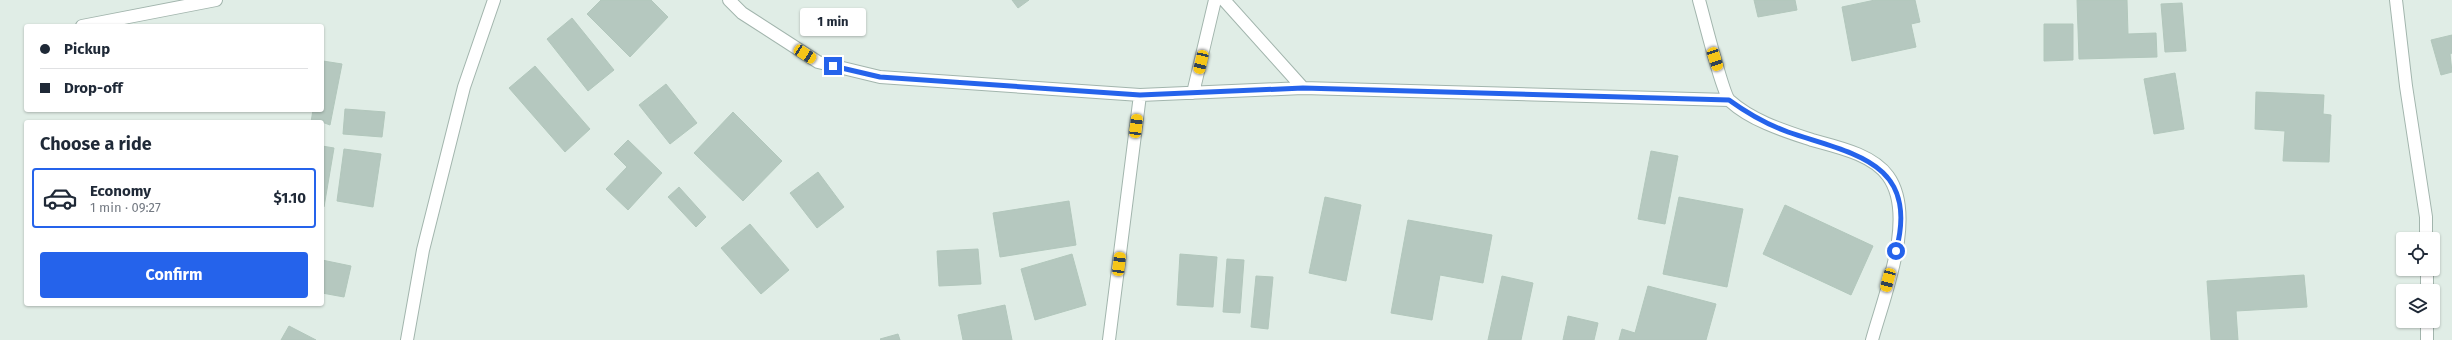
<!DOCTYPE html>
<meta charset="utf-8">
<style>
:root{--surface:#fff;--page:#f2f2f3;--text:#1f2937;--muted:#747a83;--line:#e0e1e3;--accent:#2563eb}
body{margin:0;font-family:"Fira Sans",sans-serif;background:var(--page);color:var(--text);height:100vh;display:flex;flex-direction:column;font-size:15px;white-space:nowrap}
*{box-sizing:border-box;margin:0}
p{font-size:13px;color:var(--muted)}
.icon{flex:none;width:22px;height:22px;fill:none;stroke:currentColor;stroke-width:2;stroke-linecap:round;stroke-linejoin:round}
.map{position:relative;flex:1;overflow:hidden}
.details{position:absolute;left:24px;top:120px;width:300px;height:186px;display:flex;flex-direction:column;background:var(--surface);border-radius:4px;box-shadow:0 1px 3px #0004}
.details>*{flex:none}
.guide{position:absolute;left:24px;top:24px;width:300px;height:88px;border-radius:4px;box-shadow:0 1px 3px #0004;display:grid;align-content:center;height:88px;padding:0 16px;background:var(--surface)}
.controls{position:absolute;left:2396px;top:232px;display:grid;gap:8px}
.controls a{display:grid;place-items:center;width:44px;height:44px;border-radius:4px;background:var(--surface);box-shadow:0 1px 3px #0004;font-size:20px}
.end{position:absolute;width:18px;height:18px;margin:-9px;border:5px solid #2563eb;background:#fff;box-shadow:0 0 0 2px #fff}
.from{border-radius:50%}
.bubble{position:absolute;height:28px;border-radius:4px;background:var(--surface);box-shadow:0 1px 3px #0004;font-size:13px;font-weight:700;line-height:28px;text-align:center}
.car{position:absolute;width:12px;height:24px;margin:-12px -6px;border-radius:5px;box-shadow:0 0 3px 1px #0007;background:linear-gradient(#f5c518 24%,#345 0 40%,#f5c518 0 76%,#345 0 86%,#f5c518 0)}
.guide b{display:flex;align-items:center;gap:14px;height:38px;font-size:15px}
.guide b+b{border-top:1px solid var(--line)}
.guide i{width:10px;height:10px;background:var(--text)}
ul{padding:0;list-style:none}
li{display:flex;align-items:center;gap:12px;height:60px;margin:0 8px 6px;padding:0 8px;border:2px solid transparent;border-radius:4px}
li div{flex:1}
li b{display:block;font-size:15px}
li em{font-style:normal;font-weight:700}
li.on{border-color:var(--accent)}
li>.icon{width:36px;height:36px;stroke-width:1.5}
h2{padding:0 16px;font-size:18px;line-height:48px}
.primary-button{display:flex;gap:8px;margin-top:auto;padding:8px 16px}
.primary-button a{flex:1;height:46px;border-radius:4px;background:var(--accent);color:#fff;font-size:16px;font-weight:700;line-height:46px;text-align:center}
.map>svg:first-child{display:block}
</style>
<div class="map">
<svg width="2452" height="340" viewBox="0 0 2452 340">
<rect width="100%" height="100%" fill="#e0ede6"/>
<path fill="#b5c8bf" stroke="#b2c7bc" d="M601 0H651L668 17 630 57 587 14Z
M1012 0H1029L1018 8Z
M1754 0H1795L1797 10 1758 17Z
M1875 0H1915L1920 22 1911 24 1916 47 1852 61 1842 7Z
M2077 0H2127L2128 34 2156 33 2157 57 2079 59Z
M2182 3 2186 51 2165 52 2161 4Z
M572 18 614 70 588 91 547 39Z
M2044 24H2073V60L2044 61Z
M2452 35V53L2450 54 2452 72 2441 75 2431 40Z
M323 61 342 64 330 125 322 122H311L313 110H322Z
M535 66 590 129 565 152 509 88Z
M2175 73 2184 129 2154 134 2144 79Z
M666 84 697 123 670 144 639 105Z
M2256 92 2324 95 2323 114 2331 115 2329 162 2283 161 2285 131 2255 129Z
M345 109 385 112 382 137 343 134Z
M733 112 782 161 743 201 694 153Z
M628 140 662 173 628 210 606 189 627 167 614 154Z
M322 146 334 148 324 207 322 206Z
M344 149 381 154 373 207 337 201Z
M1651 151 1678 156 1665 224 1638 219Z
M818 172 844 207 817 228 790 193Z
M679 187 706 217 696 227 668 197Z
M1325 197 1361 205 1346 281 1309 273Z
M1679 197 1743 209 1727 287 1663 274Z
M1069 201 1076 245 1000 257 993 213Z
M1785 205 1873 246 1851 295 1763 254Z
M1408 220 1492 235 1483 283 1440 275 1432 320 1391 313Z
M750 224 789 270 761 294 721 248Z
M978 249 981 284 939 286 937 251Z
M1072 254 1086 305 1035 320 1021 269Z
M1180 254 1217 257 1213 307 1177 305Z
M1227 259 1244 260 1240 313 1223 312Z
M322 260 351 266 344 297 322 293Z
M2304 275 2307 307 2236 311 2238 340H2211L2207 281Z
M1256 276 1273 277 1268 329 1251 327Z
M1502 276 1533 283 1521 340H1488Z
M1648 286 1716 304 1706 340H1619L1622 329 1635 333Z
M1005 305 1012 340H963L958 315Z
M1568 316 1598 323 1594 340H1563Z
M289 326 316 340H281Z
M898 334 900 340H881L880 339Z"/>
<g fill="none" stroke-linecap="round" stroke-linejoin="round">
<defs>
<path id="minor" d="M729 0 742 13 818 62 880 77 1140 95 1303 88 1729 100
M1224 0 1303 88
M1699 0C1703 14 1723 95 1730 101 1752 121 1785 131 1812 140 1837 147 1872 154 1888 176 1917 216 1884 296 1872 340
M2396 0 2406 86 2426 217V239
M82 26 216 0
M1193 93 1215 0
M2427 269V291
M2427 321V340
M407 340 423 250 464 87 494 0
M1109 340 1140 95"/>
</defs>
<use href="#minor" stroke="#a2b5ad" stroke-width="14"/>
<use href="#minor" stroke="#fff" stroke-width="12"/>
</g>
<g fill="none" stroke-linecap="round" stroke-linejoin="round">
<path stroke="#2563eb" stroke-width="5" d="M833 66 880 77 1140 95 1303 88 1729 100C1747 113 1766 124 1788 132 1852 154 1920 161 1896 251"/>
</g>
</svg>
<div class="controls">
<a><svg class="icon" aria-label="locate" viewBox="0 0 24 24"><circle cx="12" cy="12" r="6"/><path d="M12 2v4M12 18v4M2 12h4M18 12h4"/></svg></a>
<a><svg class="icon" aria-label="layers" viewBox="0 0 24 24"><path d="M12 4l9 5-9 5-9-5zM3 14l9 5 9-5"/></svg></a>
</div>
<i class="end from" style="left:1896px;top:251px"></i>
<i class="end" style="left:833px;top:66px"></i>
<div class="bubble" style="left:800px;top:8px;width:66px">1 min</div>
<i class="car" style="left:805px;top:54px;rotate:123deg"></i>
<i class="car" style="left:1715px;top:59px;rotate:162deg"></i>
<i class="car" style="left:1201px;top:62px;rotate:193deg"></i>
<i class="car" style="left:1136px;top:126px;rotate:7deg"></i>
<i class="car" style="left:1119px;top:264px;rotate:7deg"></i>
<i class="car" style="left:1888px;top:280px;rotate:195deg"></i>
<div class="guide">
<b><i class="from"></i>Pickup</b>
<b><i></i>Drop-off</b>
</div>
<section class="details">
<h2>Choose a ride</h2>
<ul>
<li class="on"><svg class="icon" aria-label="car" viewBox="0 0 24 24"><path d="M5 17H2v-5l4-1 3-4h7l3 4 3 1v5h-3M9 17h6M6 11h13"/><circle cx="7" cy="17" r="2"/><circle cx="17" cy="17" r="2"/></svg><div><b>Economy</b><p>1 min · 09:27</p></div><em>$1.10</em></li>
</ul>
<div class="primary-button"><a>Confirm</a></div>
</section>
</div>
